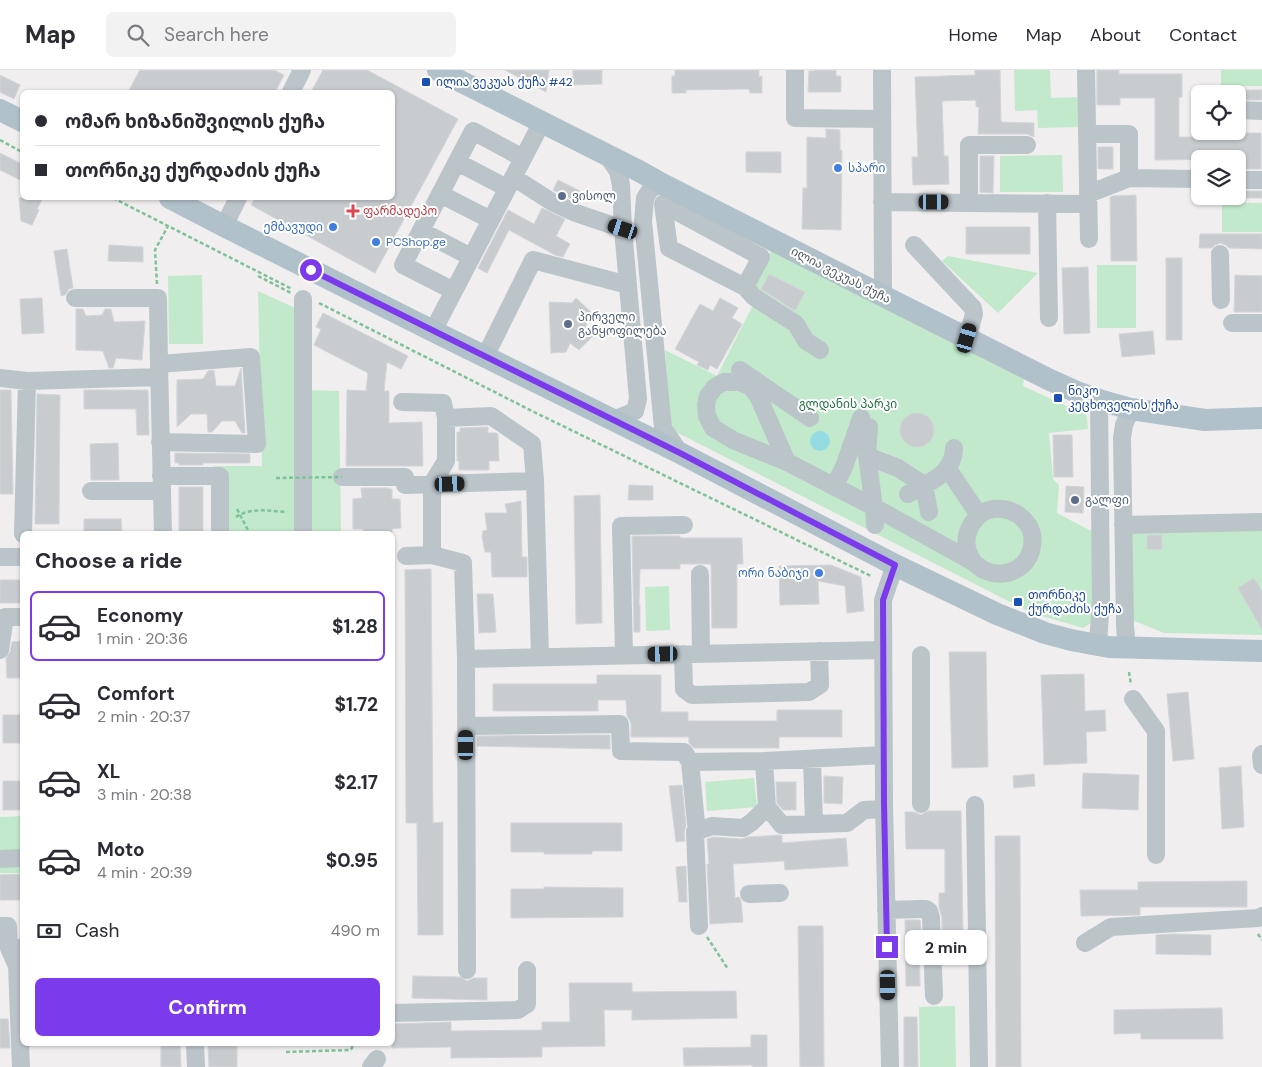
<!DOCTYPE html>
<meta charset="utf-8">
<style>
:root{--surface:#fff;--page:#f2f2f3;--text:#2b2b33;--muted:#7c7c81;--line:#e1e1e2;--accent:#7c3aed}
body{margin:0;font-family:"DM Sans","Noto Sans Georgian",sans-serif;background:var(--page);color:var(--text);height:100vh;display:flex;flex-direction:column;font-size:19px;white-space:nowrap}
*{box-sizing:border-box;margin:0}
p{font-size:16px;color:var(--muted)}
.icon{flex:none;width:28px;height:28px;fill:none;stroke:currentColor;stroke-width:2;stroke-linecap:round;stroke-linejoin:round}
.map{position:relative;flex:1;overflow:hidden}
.side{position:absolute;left:20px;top:461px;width:375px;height:515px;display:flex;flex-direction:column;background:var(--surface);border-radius:8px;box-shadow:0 1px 4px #0004}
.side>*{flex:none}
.guide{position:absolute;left:20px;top:20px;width:375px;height:110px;border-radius:8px;box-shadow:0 1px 4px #0004;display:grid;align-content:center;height:110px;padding:0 15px;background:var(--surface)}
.fabs{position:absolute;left:1191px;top:15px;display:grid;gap:10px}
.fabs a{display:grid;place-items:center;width:55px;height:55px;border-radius:8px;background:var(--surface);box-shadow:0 1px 4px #0004;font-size:25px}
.end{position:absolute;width:22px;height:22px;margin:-11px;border:6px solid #7c3aed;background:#fff;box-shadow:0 0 0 2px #fff}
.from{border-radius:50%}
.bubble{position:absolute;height:35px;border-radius:8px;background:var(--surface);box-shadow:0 1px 4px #0004;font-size:16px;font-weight:700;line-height:35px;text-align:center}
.car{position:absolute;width:15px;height:30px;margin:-15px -8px;border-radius:6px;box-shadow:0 0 4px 1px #0007;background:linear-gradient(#222 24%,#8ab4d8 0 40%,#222 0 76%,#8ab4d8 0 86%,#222 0)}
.guide b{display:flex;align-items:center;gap:18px;height:48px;font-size:19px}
.guide b+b{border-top:1px solid var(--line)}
.guide i{width:12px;height:12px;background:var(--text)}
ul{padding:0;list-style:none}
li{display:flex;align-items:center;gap:15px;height:70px;margin:0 10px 8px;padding:0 5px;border:2px solid transparent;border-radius:8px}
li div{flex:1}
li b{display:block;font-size:19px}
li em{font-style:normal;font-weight:700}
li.selected{border-color:var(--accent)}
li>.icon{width:45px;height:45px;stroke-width:1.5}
h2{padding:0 15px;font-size:22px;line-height:60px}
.pay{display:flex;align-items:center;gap:12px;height:55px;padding:0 15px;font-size:19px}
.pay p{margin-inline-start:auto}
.primary-button{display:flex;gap:10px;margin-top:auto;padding:10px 15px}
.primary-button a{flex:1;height:58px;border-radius:8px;background:var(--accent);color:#fff;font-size:20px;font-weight:700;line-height:58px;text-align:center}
header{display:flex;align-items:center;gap:30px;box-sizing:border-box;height:70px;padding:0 25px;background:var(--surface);border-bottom:1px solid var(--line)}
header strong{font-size:24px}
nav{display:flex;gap:28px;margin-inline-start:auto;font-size:18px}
.search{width:350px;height:45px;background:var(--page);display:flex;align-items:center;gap:12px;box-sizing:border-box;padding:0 18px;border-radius:8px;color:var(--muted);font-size:19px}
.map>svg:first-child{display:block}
</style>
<header>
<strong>Map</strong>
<div class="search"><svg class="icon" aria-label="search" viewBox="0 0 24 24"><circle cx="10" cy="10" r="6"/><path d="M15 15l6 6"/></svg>Search here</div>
<nav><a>Home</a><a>Map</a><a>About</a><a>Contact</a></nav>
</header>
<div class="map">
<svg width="1262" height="997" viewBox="0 0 1262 997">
<rect width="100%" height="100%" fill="#f0eeef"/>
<path fill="#c2e9cb" d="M1014 0H1050L1051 28 1081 27 1082 57 1038 58 1037 40 1015 41Z
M1221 0H1262V16H1221Z
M1062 85 1063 122H1000V86Z
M1222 133H1262V162H1222Z
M771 181 1024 309 1023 316 1071 338 1084 342 1087 348 1088 359 1049 363 1053 409 1059 415 1057 443 1093 462 1094 551 1083 558 1032 543 676 362 670 351 665 280 717 306 755 231 747 227Z
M948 186 1038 203 998 243 942 191Z
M1097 195H1136V258H1097Z
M202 205 203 274H169L168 206Z
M258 221 308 244 305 320 339 321 341 464H214L213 396H262Z
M1262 456V565L1164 563 1132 550 1127 458Z
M669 516 670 560 646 561 645 517Z
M754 708 757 737 707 741 705 712Z
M22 746V803H0V747Z
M955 936 956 997H920L919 937Z"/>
<path fill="#94dce1" d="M810 371a10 10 0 1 1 20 0a10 10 0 1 1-20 0Z"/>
<path fill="#c9cccf" stroke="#d3d5d9" d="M140 0H274L284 5 275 22H128Z
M323 0H367L458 49 375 203 251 135 255 128H392V22H311Z
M505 0H549L546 22Z
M573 0H602V14L573 15Z
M675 0H759V7L762 6V23H750L749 19 686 20V23H672V6H675Z
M814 0H836V6H841V22H808L809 1H814Z
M975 0H1000L1001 52 1034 53V67L1027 64H978L979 37H976V30L942 31 944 86H948L949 114 913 115 912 87H918L915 7 975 5Z
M1097 0H1119V4H1182V27H1179V67H1236V63H1261V99H1238V89L1155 90V28H1120V35H1097Z
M0 5 20 15 14 29 0 22Z
M1238 20H1262V30H1238Z
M826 59 840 60V80H842L841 160 802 159 803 118H807V67L826 68Z
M1098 77H1113V99H1098Z
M746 82H781V103L746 102Z
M0 83 22 94V111L0 100Z
M980 86H994L993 123 980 122Z
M558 110 580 121 575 131 553 120Z
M1238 121H1262V128H1238Z
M1136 125 1137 191H1111L1110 127 1113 126Z
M19 128H43L37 139 39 140 32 155 21 151Z
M542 138 565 149 556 166 570 174 563 187 555 185 509 160 487 203 478 198 508 140 534 154Z
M966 157H1030V184H966Z
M1200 164H1262V179L1229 178 1226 175 1220 173 1215 175 1212 178H1199Z
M109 175 143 177V192L108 191Z
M67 179 73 218 69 219 65 225 61 226 54 181Z
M1166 188H1182V270H1166Z
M1088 197 1090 263 1064 264 1062 198Z
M769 204 805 222 795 241 761 219Z
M1235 205 1262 206V242H1234Z
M42 228 44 263 22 264 20 229Z
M576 228 592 243 587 248 586 260 593 266 579 280 570 273 566 282 551 283 549 232 572 233Z
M720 228 738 238 732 248 742 254 717 299 710 295 708 300 697 295 699 292 675 279 700 234 713 241Z
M76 239H83L86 246 102 245 105 239H111L114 252 145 251 142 290 116 288 113 298H109L103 281 76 280Z
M323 243 408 286 401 299 387 292 384 321H389V353L422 352 423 396H346L347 320 366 321 368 303 314 275 321 259 316 257Z
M1153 261 1155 284 1122 287 1119 264Z
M241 298 245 363H242L235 351H222L212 362H208L207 344H191L177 357V310L203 309 208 301 214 300 216 316H235Z
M0 320H11L13 424H0Z
M84 320H148L149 365H137L136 339H84Z
M37 324 60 325 59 454H35Z
M900 360a17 17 0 1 1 34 0a17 17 0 1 1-34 0Z
M488 357V363H496L498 364 499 391H489V400H459V391H457V362H460V358Z
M1053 365H1072L1073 407H1054Z
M118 373 119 410H91L90 374Z
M175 383 250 384V393H203V395H179V393H175Z
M629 415 653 416V430H628Z
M1066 416 1084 417 1083 443 1065 442Z
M179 417H203V464H179Z
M361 418H389V419H392V429H400L401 458 392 459V464H363V459H353V429L362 428Z
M600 425 602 553 576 554 574 426Z
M521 431 522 487H527V507H492L491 482H485L482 467 483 461 487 460 485 443H507L505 434Z
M84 449H121L122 464H84Z
M1147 465H1162V480L1147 479Z
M632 466H680V468H742L743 494H737V558H712L711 494H680V499H640L639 535H640V562H634Z
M831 495 861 507 864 541 847 543 845 516 818 511 819 534 780 535 779 496Z
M431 499 433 753 443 752V865H418L417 753H406L405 500Z
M1254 508 1262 521V560L1238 518Z
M0 510H22V533H0Z
M477 524H493L496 562 479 563Z
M21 571V608H7L6 588 10 582 12 572Z
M949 582H986L988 697 952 698Z
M1084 604 1085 641 1105 640 1106 661 1086 662 1087 693 1044 695 1041 605Z
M597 605H661V642H688V651H777V640H842V667H779V678H694L689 673V667H631V653L629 649 627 646 626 630H598V641H493V614H597Z
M1188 622 1194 689 1173 691 1167 624Z
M3 645H22V673H3Z
M589 665H610V679L477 676V666Z
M1241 696 1244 757 1222 759 1219 698Z
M1083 703 1139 705 1138 740 1082 738Z
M1034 704 1035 716 1014 718 1013 706Z
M824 706 843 707 842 734 824 733Z
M3 711H22V740H3Z
M776 712H796V740H783L777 733Z
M682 715 686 756 684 762 685 771 676 772 669 716Z
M928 741H961L963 861H942V847L939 838V823H945V779H906L905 742H914L921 745Z
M511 753H622V781H592V784H544V782H511Z
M780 765 782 766V773L846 768 848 796 785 800 784 791 733 794 735 828 739 827 741 831 743 852 710 854 707 794H709L707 769 713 767 742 769 748 767Z
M995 766H1020L1021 997H996Z
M686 796 687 832H679L676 797Z
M22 804V830H0V805Z
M1247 811V837H1140V845L1081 846 1080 820H1138V812Z
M544 817 623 818V847L511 848V819H544Z
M905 850H920L921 861H919L920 916H906Z
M798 856H823L824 997H800Z
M1173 864 1211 865V885L1156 884V865Z
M413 906 460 907 467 911 474 908H487V930L412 928Z
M569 913H632V922L736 921 737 948 632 950V940H604L605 976 542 977V987L451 988V977L392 978V954L451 952V961L542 960V952H570Z
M1222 938 1223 969H1141V963L1114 964V940Z
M904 947H917L918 997H904Z
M0 949H8L10 978H0Z
M751 965H767V997H752V995L684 996 683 978 751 977Z
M161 974H180L181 997H161Z
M208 974H237V997H209Z"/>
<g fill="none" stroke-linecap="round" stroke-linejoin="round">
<path stroke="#7ec397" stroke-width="2.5" stroke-dasharray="4 2.5" stroke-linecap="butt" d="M0 70 22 82
M113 128 292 219
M258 206 291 223
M157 214 155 180 168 156
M319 233 534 342 871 506
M875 329 882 331
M237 439 250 464
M236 447C250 437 271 441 287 442
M1129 602 1131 615
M1258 864 1262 870
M707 867 728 899
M286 982 350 980 352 978V974"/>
<path stroke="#bbc4c9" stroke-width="18" d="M795 0V48L882 49
M882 0 883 226
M1086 0 1089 169
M291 22 302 0
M1238 40 1262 41
M1087 64H1129V108L1088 124
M606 84 618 101 621 115 623 159 638 329 635 341 613 350
M457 92 507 118
M513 107 552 132 576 143 623 159
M1129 108 1200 109
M1238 110H1262
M664 115 652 117 645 128 643 151 663 358 680 383
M440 124 491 150
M882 132 969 133V75H1027
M969 133 1088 134
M1047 133 1049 248
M663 134 761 187 745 217 669 178Z
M224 156 238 128
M421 161 471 187
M914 175 973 238 974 244 967 268
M1220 184 1221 230
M745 217 754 227 796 254 806 271 820 280
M454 221 403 195 473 61 523 88
M75 228H158L159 294 251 287 257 374 160 372
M303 229V464
M1232 253H1262
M433 261 542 52
M485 287 533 190 628 215
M159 294 163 464
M740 300 810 348
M0 308 27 311 159 307
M402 332 443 333 446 348V391L432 414V485
M446 348 491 346 532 374 535 411
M869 357 867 386 874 437 875 455
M867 386 898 398 924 415 929 442
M787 392 758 326 750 316 739 312H724L715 317 708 326 706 335 707 346 713 358 735 371 787 392 874 437 973 492C977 495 981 499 986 501 1006 509 1029 498 1032 476 1036 453 1015 437 994 439 975 441 962 463 968 482 969 485 972 489 973 492
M948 399 979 445
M161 406H220V464
M342 407H405
M405 415 535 411 540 587
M834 417 844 397 861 348
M91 421H162
M908 424C928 413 954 404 954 378
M1123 455 1262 452
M23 464 27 311
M406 486 432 485 463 493 466 589 467 900
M0 487H22
M700 504 701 584
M1098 575 1101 529 1099 330
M1127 579 1125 556 1122 368 1124 355 1131 339
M0 580 5 547H22
M683 584 684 619 692 625 809 622 820 615 819 581
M624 585 621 456 684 455
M921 585V734
M466 589 883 580
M1133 629 1156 661V785
M466 656 620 654 621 681 684 682 690 692 764 691 884 685
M1262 684 1261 686 1262 695
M812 689 814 754
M690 692 696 753
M975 735 979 997
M767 737 782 755 847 753 864 740 884 739
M0 789 22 788
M749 824 780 823
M886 840 921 839H926L929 841 931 848 934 926
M0 856H8L9 878H20
M699 856 695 762 712 756 743 758 752 752 767 737 764 691
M1085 873 1111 857 1258 848 1262 846
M9 878 17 896 21 997
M392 943 518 940 527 934V900
M195 974 196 997
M371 997 377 989
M890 997 884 733 883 530 895 495"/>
<path stroke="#b1c1ca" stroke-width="22" d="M438 0 639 101 664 115 897 233 1048 309 1079 323 1099 330 1131 339 1205 350 1262 348
M0 40 22 51
M170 128 224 156 433 261 680 383 895 495 997 544 1045 563 1071 570 1109 577 1262 581"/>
<path stroke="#7ec397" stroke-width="2.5" stroke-dasharray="4 2.5" stroke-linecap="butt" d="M276 408 342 407"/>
</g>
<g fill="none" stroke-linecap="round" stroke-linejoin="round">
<path stroke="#7c3aed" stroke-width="6" d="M311 200 680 383 895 495 883 530 884 733 887 877"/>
</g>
<g fill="#1a4fb4" stroke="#fff" stroke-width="2">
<rect x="421" y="7" width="10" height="10" rx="2.5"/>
<rect x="1053" y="323" width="10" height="10" rx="2.5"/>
<rect x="1013" y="527" width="10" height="10" rx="2.5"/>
</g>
<g fill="#3f7fe0" stroke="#fff" stroke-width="2">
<circle cx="838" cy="98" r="5"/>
<circle cx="333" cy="157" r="5"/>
<circle cx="376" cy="172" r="5"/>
<circle cx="819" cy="503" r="5"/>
</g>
<g fill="#5c6f8a" stroke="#fff" stroke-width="2">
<circle cx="562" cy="126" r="5"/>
<circle cx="568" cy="254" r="5"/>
<circle cx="1075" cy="430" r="5"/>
</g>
<path fill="#e0444e" stroke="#fff" stroke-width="2" d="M350.5 133.5h5v5h5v5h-5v5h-5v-5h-5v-5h5z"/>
<g text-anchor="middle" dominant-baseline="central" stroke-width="4" stroke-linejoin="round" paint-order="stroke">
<g font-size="12" fill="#164399" stroke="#fff" text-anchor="start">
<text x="436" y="12">ილია ვეკუას ქუჩა #42</text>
<text x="1068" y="321">ნიკო<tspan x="1068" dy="14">კეცხოველის ქუჩა</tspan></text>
<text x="1028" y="525">თორნიკე<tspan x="1028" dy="14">ქურდაძის ქუჩა</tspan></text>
</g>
<g font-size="12" fill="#366cbe" stroke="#fff" text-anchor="start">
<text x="848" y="98">სპარი</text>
<text x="323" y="157" text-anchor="end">ემბავუდი</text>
<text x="386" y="172">PCShop.ge</text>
<text x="809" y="503" text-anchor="end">ორი ნაბიჯი</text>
</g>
<g font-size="12" fill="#4e5e75" stroke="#fff" text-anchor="start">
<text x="572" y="126">ვისოლ</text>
<text x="578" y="247">პირველი<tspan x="578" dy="14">განყოფილება</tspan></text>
<text x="1085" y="430">გალფი</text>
</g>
<g font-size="12" fill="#be3a42" stroke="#fff" text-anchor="start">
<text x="363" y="141">ფარმადეპო</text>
</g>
<g font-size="12" fill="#495459" stroke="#fff">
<text transform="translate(841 205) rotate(27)">ილია ვეკუას ქუჩა</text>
</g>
<g font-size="12" fill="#22723f" stroke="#fff">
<text x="848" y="334">გლდანის პარკი</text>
</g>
</g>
</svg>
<div class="fabs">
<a><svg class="icon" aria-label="locate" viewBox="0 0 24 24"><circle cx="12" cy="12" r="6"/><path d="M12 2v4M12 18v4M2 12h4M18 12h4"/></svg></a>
<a><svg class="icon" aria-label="layers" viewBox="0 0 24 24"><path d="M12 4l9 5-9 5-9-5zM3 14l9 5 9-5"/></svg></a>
</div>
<i class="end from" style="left:311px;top:200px"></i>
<i class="end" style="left:887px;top:877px"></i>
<div class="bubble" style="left:905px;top:860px;width:82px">2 min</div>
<i class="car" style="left:934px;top:132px;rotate:90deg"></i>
<i class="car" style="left:623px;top:159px;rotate:288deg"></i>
<i class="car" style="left:967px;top:268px;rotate:16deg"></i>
<i class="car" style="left:450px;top:414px;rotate:88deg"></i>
<i class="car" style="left:663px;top:584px;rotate:269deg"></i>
<i class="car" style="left:466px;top:675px;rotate:0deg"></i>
<i class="car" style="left:888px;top:915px;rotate:179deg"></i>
<div class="guide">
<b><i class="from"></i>ომარ ხიზანიშვილის ქუჩა</b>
<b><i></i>თორნიკე ქურდაძის ქუჩა</b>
</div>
<section class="side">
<h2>Choose a ride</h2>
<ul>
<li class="selected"><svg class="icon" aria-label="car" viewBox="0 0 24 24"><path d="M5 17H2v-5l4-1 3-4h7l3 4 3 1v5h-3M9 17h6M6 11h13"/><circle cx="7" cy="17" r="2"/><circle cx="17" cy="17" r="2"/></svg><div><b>Economy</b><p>1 min · 20:36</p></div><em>$1.28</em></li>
<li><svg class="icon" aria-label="car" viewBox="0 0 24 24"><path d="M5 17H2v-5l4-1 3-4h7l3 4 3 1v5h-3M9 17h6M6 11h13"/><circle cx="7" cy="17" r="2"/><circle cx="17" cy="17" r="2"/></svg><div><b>Comfort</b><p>2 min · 20:37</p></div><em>$1.72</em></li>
<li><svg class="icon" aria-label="car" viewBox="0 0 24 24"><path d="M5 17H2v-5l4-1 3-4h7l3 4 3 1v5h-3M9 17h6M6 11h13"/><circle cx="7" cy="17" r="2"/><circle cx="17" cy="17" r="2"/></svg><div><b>XL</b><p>3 min · 20:38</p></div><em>$2.17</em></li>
<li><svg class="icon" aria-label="car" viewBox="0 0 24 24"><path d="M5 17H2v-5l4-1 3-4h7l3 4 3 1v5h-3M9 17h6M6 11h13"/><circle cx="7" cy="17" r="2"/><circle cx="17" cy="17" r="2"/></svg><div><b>Moto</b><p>4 min · 20:39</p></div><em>$0.95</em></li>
</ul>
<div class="pay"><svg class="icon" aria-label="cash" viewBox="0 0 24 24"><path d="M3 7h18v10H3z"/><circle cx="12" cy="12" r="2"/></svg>Cash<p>490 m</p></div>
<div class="primary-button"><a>Confirm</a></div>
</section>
</div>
